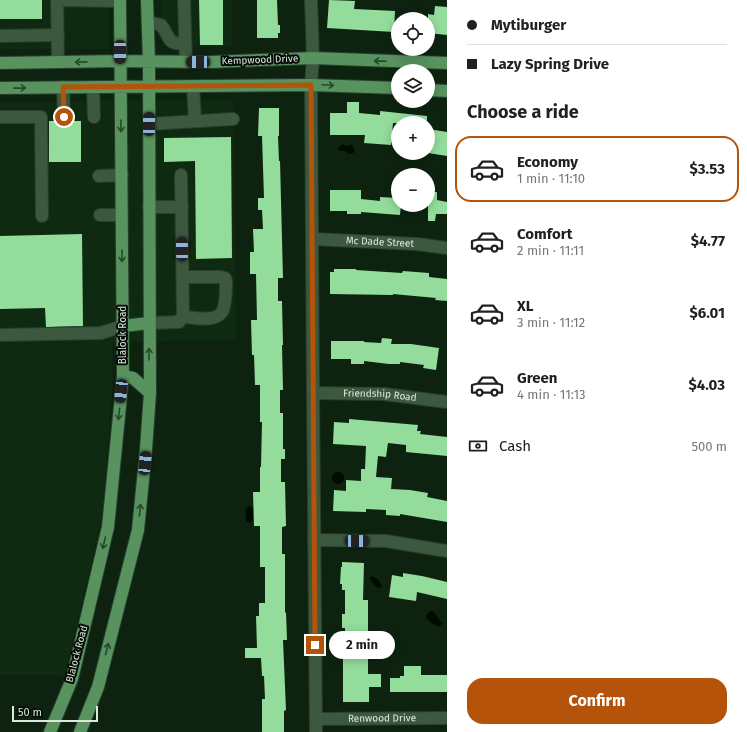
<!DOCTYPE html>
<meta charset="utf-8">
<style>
:root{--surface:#fff;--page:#f2f2f2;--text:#202124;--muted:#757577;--line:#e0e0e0;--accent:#b45309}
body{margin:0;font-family:"Fira Sans",sans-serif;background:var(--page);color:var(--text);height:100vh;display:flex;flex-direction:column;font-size:15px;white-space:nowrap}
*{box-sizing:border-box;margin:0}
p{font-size:13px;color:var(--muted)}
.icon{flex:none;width:22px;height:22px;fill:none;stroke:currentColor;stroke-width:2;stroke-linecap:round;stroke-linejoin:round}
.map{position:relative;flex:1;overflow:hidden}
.side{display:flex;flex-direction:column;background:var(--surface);width:300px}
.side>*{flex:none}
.guide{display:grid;align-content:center;height:88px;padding:0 20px;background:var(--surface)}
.tools{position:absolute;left:391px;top:12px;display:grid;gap:8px}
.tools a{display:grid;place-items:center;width:44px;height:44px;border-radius:50%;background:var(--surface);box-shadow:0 2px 10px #0003;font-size:20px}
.scale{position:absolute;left:12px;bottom:10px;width:86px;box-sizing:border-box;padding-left:4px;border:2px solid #dbe9dc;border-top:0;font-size:11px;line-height:14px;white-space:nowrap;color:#dbe9dc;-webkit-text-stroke:3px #030a04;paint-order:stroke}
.end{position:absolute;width:18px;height:18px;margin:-9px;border:5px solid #b45309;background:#fff;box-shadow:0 0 0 2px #fff}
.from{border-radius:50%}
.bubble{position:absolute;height:28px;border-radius:14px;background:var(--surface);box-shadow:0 2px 10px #0003;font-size:13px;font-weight:700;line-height:28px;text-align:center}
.car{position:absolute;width:12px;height:24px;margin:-12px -6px;border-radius:5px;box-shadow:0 0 3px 1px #0007;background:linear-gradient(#222 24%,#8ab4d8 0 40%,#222 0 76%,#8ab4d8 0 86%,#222 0)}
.guide b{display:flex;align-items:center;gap:14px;height:38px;font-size:15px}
.guide b+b{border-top:1px solid var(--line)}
.guide i{width:10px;height:10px;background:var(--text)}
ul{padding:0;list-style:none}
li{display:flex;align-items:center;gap:12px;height:66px;margin:0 8px 6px;padding:0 12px;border:2px solid transparent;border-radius:16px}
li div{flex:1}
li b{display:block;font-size:15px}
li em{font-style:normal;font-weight:700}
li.active{border-color:var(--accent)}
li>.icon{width:36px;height:36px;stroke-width:1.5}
h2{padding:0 20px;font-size:18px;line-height:48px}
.pay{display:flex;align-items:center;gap:10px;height:44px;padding:0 20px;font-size:15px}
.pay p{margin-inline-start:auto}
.action{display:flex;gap:8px;margin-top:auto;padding:8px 20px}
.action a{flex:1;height:46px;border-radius:16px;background:var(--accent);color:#fff;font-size:16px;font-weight:700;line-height:46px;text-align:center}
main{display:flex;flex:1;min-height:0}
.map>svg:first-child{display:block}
</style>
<main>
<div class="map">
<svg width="447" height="732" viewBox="0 0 447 732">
<rect width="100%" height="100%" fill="#0d2310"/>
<path fill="#0e2b12" d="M0 0H109V49H0Z
M161 0H232V47L162 46Z
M233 99 236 340 112 342 113 385 101 524 64 675H0V102Z"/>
<path fill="#000b00" d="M343 144 346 146 352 145 355 151 353 153 349 154 345 151H339L338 148Z
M332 478a6 6 0 1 1 12 0a6 6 0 1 1-12 0Z
M249 506 254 508 256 512H253V520L250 523 246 521C246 519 245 510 246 508Z
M372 576 379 580 382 587 378 588 375 586 369 578Z
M430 611 434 612 442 624 439 627 433 624 427 619 426 616Z"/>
<path fill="#93dc9b" d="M0 0H42V19H0Z
M199 0H223V45H200Z
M257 0H277L278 25H280V33H278V38H257Z
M329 0 355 1 354 9 395 11 394 32 327 28Z
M435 6 447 7V35L428 33V14L434 15Z
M347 102H359V113L380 115V111L427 116V123H393L391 145 364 143 365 135H330V113H347Z
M259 108H279V136H278L279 161H280L283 278H278V301H282L283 345H282L283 390H280V413H283V449H285V459H281V482H285L286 526 282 527V554H285V613L286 612 287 640H283L286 710 284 711V732H262V699H265L264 676H262L261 658H245V648H257L256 616H259V603H265V567H260V526H254L253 492H260V467H261L262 422H260V385H255L254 355H252L251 320H257L256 274H250V252H254L253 229H263L262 210H258V198H264L262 136H258Z
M49 121H58L64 124H68L70 121H81V162H49Z
M428 129 447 132V156L428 153Z
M231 137 232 258 196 259 195 161 164 162V138Z
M330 190H361V199L380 201V197L398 198V205H401L400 215 361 212V214H347V211H330Z
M428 192H437V200L447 202V214H436L435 221H428Z
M82 234 83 326 46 327 45 308 0 309V236Z
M334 269H356V270L402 273 403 271 429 273V277L447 279V301L435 300 436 298 393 294V295L330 294V272H334Z
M382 338 392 339 391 344H411L439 348 436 370 423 368 424 365 400 362V364H389L364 361V364H351V359H331V341H364V342L381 343Z
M349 419 418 425 417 431H421L420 434 447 437V456L406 452V445L388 443 386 457 378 456 376 477 392 478 391 489 410 490 428 493 427 497 447 501V522L400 514V516L386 515V510L366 509V512L333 511 334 490 346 491V480L361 481V469H365L366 446 333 444 334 422 349 423Z
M342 562 364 563 363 600H368V674H381V687H369V702H343V655H345V628H342V614H345V590H342V584H340L341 567H342Z
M403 573 422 576 447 582V599L417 592 416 601 389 597 392 575 403 577Z
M404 666H421V675H447V692H390V678H400V676H404Z"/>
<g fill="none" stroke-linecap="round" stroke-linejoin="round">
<defs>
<g id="minor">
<path d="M57 0 120 1"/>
<path d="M57 0 58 62"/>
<path d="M184 0 186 62"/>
<path d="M311 0 313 58 311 85 313 393 316 732"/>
<path d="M148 22 161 25C171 37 165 44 185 44"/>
<path d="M0 36 58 35"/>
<path d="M193 86 195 121"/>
<path d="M63 87 64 117"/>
<path d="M93 87 94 117"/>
<path d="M0 117H41L42 216"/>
<path d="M149 124 233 119"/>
<path d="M99 176 122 175"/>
<path d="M149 207H182"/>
<path d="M100 215H122"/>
<path id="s1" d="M313 239 417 244 447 248"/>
<path d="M183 317C194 317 214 323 222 312 226 306 226 288 226 281L225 278 221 277H183"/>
<path d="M149 323 179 322 183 315 181 175"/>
<path d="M0 335 101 333 123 326"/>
<path id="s2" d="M313 393 384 394 447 402"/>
<path d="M314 540 386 541 447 551"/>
<path id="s3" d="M316 719 447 718"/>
</g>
<path id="major" d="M0 63 120 61 211 62 313 58 447 63
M0 88 311 85 398 88
M428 90 447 91
M123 326 149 323
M123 376 133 378 150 393
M50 732 72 679 108 527 123 376 120 0
M80 732 98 687 138 530 146 449 150 393 149 62 147 0"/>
</defs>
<use href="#minor" stroke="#2a3f2d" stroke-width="14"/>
<use href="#major" stroke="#2a3f2d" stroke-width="14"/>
<use href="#minor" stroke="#3c583f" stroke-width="12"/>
<use href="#major" stroke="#57925f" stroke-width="12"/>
</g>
<defs><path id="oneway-shaft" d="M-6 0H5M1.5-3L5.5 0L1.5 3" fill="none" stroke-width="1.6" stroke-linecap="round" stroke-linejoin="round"/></defs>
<g stroke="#29472d">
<use href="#oneway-shaft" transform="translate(380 61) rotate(-178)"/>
<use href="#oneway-shaft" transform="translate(81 62) rotate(179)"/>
<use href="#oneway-shaft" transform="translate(328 85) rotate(3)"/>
<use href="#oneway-shaft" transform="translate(20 88) rotate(-1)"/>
<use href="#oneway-shaft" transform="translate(121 126) rotate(90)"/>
<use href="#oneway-shaft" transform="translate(122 256) rotate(90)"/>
<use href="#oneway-shaft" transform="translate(149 354) rotate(-90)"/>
<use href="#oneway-shaft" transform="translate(119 414) rotate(96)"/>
<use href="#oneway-shaft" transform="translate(140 510) rotate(-85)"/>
<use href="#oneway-shaft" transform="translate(104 543) rotate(103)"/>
<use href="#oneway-shaft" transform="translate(107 649) rotate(-75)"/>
</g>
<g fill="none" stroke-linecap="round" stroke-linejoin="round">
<path stroke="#b45309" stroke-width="5" d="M64 117 63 87 311 85 315 645"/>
</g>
<g text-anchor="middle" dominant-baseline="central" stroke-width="4" stroke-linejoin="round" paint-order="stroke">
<g font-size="10" fill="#dbe9dc" stroke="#030a04">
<text transform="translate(260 60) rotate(-2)">Kempwood Drive</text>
<text stroke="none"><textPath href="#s1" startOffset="67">Mc Dade Street</textPath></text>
<text transform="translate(123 335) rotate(-90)">Blalock Road</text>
<text stroke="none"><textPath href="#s2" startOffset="67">Friendship Road</textPath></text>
<text transform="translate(77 654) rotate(-75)">Blalock Road</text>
<text stroke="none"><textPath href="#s3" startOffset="66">Renwood Drive</textPath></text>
</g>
</g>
</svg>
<div class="tools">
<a><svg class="icon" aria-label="locate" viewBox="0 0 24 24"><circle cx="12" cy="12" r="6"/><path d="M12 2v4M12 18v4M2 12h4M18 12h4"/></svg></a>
<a><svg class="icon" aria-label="layers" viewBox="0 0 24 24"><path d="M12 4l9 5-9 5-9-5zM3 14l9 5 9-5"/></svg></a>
<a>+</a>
<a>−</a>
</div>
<div class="scale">50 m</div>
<i class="end from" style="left:64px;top:117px"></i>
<i class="end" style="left:315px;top:645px"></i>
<div class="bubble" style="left:329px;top:631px;width:66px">2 min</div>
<i class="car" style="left:120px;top:52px;rotate:180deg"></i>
<i class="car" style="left:198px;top:62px;rotate:270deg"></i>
<i class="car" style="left:149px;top:124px;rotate:0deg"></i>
<i class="car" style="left:182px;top:249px;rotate:359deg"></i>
<i class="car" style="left:121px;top:391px;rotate:186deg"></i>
<i class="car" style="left:145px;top:463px;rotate:6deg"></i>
<i class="car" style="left:357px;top:541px;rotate:91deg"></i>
</div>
<section class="side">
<div class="guide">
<b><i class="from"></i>Mytiburger</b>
<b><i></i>Lazy Spring Drive</b>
</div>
<h2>Choose a ride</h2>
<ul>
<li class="active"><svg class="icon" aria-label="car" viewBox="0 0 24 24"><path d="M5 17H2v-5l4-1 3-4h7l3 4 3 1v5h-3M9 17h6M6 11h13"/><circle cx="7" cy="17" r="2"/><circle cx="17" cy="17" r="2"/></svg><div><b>Economy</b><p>1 min · 11:10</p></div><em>$3.53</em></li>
<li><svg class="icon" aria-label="car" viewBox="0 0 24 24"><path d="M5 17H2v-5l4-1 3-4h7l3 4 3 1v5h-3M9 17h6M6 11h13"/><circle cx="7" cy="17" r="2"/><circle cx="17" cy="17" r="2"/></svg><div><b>Comfort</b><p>2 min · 11:11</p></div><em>$4.77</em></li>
<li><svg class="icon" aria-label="car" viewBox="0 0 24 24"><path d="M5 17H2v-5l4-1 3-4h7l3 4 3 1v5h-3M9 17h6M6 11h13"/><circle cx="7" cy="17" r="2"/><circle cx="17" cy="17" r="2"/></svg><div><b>XL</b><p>3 min · 11:12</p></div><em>$6.01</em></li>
<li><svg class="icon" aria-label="car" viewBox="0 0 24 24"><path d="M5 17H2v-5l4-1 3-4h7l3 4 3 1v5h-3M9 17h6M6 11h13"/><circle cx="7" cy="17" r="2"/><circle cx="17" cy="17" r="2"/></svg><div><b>Green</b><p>4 min · 11:13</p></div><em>$4.03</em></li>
</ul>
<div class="pay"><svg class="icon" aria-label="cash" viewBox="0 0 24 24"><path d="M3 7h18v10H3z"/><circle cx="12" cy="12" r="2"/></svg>Cash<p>500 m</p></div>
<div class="action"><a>Confirm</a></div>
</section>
</main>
